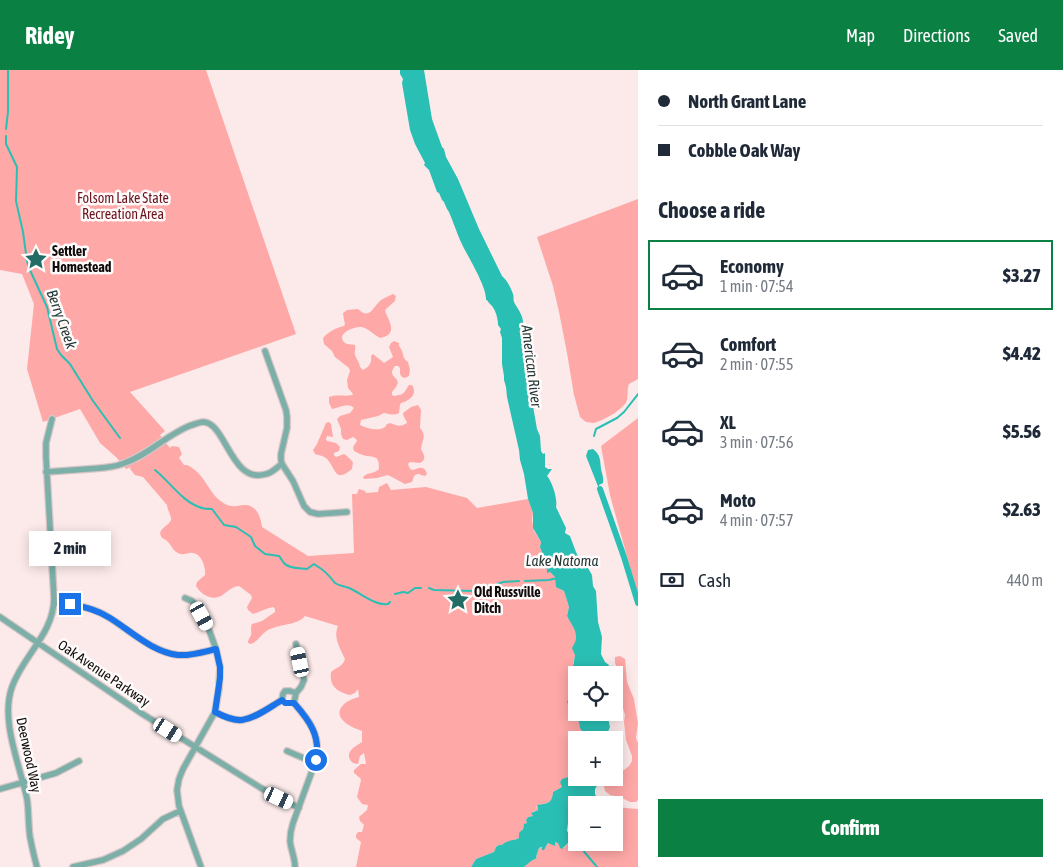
<!DOCTYPE html>
<meta charset="utf-8">
<style>
:root{--surface:#fff;--page:#f6f6f7;--text:#1f2937;--muted:#747a83;--line:#e0e1e3;--accent:#0b8043}
body{margin:0;font-family:"Asap Condensed",sans-serif;background:var(--page);color:var(--text);height:100vh;display:flex;flex-direction:column;font-size:19px;white-space:nowrap}
*{box-sizing:border-box;margin:0}
p{font-size:16px;color:var(--muted)}
.icon{flex:none;width:28px;height:28px;fill:none;stroke:currentColor;stroke-width:2;stroke-linecap:round;stroke-linejoin:round}
.map{position:relative;flex:1;overflow:hidden}
.panel{display:flex;flex-direction:column;background:var(--surface);width:425px}
.panel>*{flex:none}
.hud{display:grid;align-content:center;height:110px;padding:0 20px;background:var(--surface)}
.tools{position:absolute;left:568px;top:596px;display:grid;gap:10px}
.tools a{display:grid;place-items:center;width:55px;height:55px;border-radius:0px;background:var(--surface);box-shadow:0 2px 12px #0003;font-size:25px}
.end{position:absolute;width:22px;height:22px;margin:-11px;border:6px solid #1a73e8;background:#fff;box-shadow:0 0 0 2px #fff}
.from{border-radius:50%}
.bubble{position:absolute;height:35px;border-radius:0px;background:var(--surface);box-shadow:0 2px 12px #0003;font-size:16px;font-weight:800;line-height:35px;text-align:center}
.car{position:absolute;width:15px;height:30px;margin:-15px -8px;border-radius:6px;box-shadow:0 0 4px 1px #0007;background:linear-gradient(#fff 24%,#345 0 40%,#fff 0 76%,#345 0 86%,#fff 0)}
.hud b{display:flex;align-items:center;gap:18px;height:48px;font-size:19px}
.hud b+b{border-top:1px solid var(--line)}
.hud i{width:12px;height:12px;background:var(--text)}
ul{padding:0;list-style:none}
li{display:flex;align-items:center;gap:15px;height:70px;margin:0 10px 8px;padding:0 10px;border:2px solid transparent;border-radius:0px}
li div{flex:1}
li b{display:block;font-size:19px}
li em{font-style:normal;font-weight:800}
li.active{border-color:var(--accent)}
li>.icon{width:45px;height:45px;stroke-width:1.5}
h2{padding:0 20px;font-size:22px;line-height:60px}
.pay{display:flex;align-items:center;gap:12px;height:55px;padding:0 20px;font-size:19px}
.pay p{margin-inline-start:auto}
.primary-button{display:flex;gap:10px;margin-top:auto;padding:10px 20px}
.primary-button a{flex:1;height:58px;border-radius:0px;background:var(--accent);color:#fff;font-size:20px;font-weight:800;line-height:58px;text-align:center}
header{display:flex;align-items:center;gap:30px;box-sizing:border-box;height:70px;padding:0 25px;background:var(--accent);color:#fff}
header strong{font-size:24px}
nav{display:flex;gap:28px;margin-inline-start:auto;font-size:18px}
main{display:flex;flex:1;min-height:0}
.map>svg:first-child{display:block}
</style>
<header>
<strong>Ridey</strong>
<nav><a>Map</a><a>Directions</a><a>Saved</a></nav>
</header>
<main>
<div class="map">
<svg width="638" height="797" viewBox="0 0 638 797">
<rect width="100%" height="100%" fill="#fceaea"/>
<path fill="#fea8a7" d="M0 0H206L296 264 130 322 165 361 160 365 170 378 172 376 179 377 182 384 179 388 184 395H187C206 404 207 422 222 432 225 434 228 436 232 436 236 437 240 435 244 435 256 434 261 447 262 457L308 486 354 483 352 424H357L358 421 359 419 365 421 366 423 378 422 379 417 387 413 391 420 426 417 467 428 477 438 528 429 533 443 532 450 534 461 541 472 540 477 544 488 543 492 547 499V502H550L555 507 560 519 564 521 569 537 567 546 576 562V568L575 573V585L573 594 578 602 577 604 578 605H576V628L573 627 570 628V639L576 649 579 652 582 661 579 663H574V667L577 670H576V701L568 702V707L560 711 562 717 553 722C552 736 545 732 536 736L538 740 532 742 533 746 528 747 526 750 527 753 524 755 519 768 502 775H499L496 777 494 782 476 789 471 797H356L361 772 356 768V765L358 762H362L364 755 360 751 359 747 367 740 368 735 362 734 357 727 361 710 360 708 354 703V700L361 694H366L364 683 360 686 358 694C351 694 345 686 352 679 354 677 359 674 362 672V661C357 659 351 657 347 654 330 642 345 630 359 627L358 619 355 623 350 625C338 622 329 617 331 602 336 598 343 596 345 589 340 578 333 568 338 556L305 546C298 555 281 554 270 559 262 562 259 571 251 574L248 573C248 569 250 568 251 565 252 561 250 558 252 554L262 551 275 542V539L273 537C266 538 260 542 253 544L248 540 247 537 252 528 251 525 239 516C232 517 229 520 224 524 214 532 202 526 196 516L197 512 205 505C206 498 202 484 193 483 189 482 185 485 181 484 173 483 172 475 167 471 165 469 162 469 161 466 157 459 169 456 171 450 172 446 167 440 167 435L143 407 135 405 130 399 131 397 126 399 116 387 100 373 80 339 43 352 27 299 34 234 22 204 0 200Z
M638 129V309L629 314C627 319 628 325 627 330 625 339 602 351 594 353 591 353 589 352 586 352L580 347 574 325 567 283 559 242 553 216 537 167Z
M393 224 396 226 395 231 386 239 385 241C390 253 398 264 380 268 373 264 369 259 362 257 355 256 336 263 344 272 346 275 352 274 355 275 356 279 354 281 355 285 357 290 359 291 360 297L363 300C369 297 372 293 371 286L373 284 384 293 393 287 389 277 391 273 394 271 399 273C399 279 398 273 401 279 404 284 402 288 408 292L410 300 409 306 405 308 402 307 400 304V298L398 296H395C384 310 408 305 392 322V325L394 326C405 324 403 324 409 315H412C418 324 410 331 401 333L400 335 399 343C393 346 390 344 384 343L378 346 361 350 360 355C366 358 379 362 385 357 386 356 386 355 387 354 393 351 396 360 407 353 406 349 403 347 403 343L411 337 418 335 421 340 420 358C427 366 422 370 421 379 424 385 427 389 420 393L410 392 408 394 410 399 413 400C419 398 424 395 427 404L425 406 421 405 419 404C413 404 414 408 412 412L405 414 388 405 377 408 364 409 363 407C368 402 374 404 379 399 379 387 377 387 366 386 362 385 358 383 354 381L353 377 357 371 356 369 353 367 347 370 343 369 341 364V359L337 349 340 346 350 343 354 338C347 332 340 338 332 339L329 333V327C337 324 344 327 352 325L353 324 348 318 347 310 350 301 349 298 335 287 332 281 324 274 323 268C329 261 336 258 344 256L345 254 344 250 343 243 347 240 358 239C370 250 372 238 381 230 384 228 389 226 393 224Z
M638 348V526L610 425 601 376Z
M329 352 331 354 333 367 327 366 326 369 327 371 336 373 340 377 339 381 334 383V385L336 387 344 384 347 386 353 392 352 399C334 414 336 398 327 389 324 386 318 385 315 384L313 380 317 374 326 353Z
M620 586 625 589 627 612 634 629 638 653 636 668 638 673V730L636 732H630L620 727 610 725 605 721 604 716 608 710 615 707 629 696 632 691V686L626 670 624 652 625 645 619 624V603L615 593V587Z
M614 737 638 739V797H524L530 791 537 788 536 787 539 778 546 777 548 773 555 775V772L558 773 560 778H564L570 771 576 774 580 773 614 772Z"/>
<path fill="#2abfb4" d="M400 0H424L432 49 442 77 444 79 446 87 458 109 479 159 502 206C507 210 511 218 513 224 514 226 513 229 514 232 518 240 526 248 522 258L525 265 526 279 528 280 526 299 529 306V314L531 315 533 313 534 316 532 320 534 322 535 333 533 336 537 359 540 366 541 381 543 384 545 383V397L548 399H552L547 406C552 411 558 430 556 437L566 458 565 463 570 466 576 482 582 494 588 498 592 505 593 516 596 521 598 552 602 567 601 584 605 592 609 595 607 602 609 605H578L577 604 578 602 573 597 575 585 572 578C581 564 573 558 567 546L569 537 564 521 556 517 555 507 550 502 547 503V499L542 497 544 488 540 477 541 472 533 458V443L528 429 524 404 520 390 519 380 507 327 506 317 504 310V306L502 294V268L500 262 501 259 498 255C498 249 496 241 492 236 490 234 488 232 487 230H486C487 216 466 184 460 170 456 161 453 151 449 142L447 139 444 132 442 130 439 123 437 122 429 100 424 95 425 93 415 74 410 60 402 13 403 9 400 4Z
M593 379C601 385 600 391 601 399 602 404 604 408 603 413L599 415 600 419H599L586 386 588 380Z
M573 626 576 628V642L607 643 610 657 607 664 610 670H577L572 664 581 663 582 661 580 658 579 652C573 647 569 639 567 631Z
M569 701H576V708H602L595 719V724L598 730 594 735H587V733L592 732 591 730 584 732 583 735H576V745H573L568 753 567 761 573 768 576 770V772L580 773H579L576 774 570 771 562 779 560 778 558 773 555 772V776L548 773 544 780H542V777L539 778 536 787 537 788 531 791 524 797H471L476 789 494 782 496 777 499 775H502C507 770 513 771 519 768V763L523 759 524 754 527 753 526 750 528 747 533 746 531 743 538 740 537 735C546 733 552 735 553 722L562 717 560 712 562 709 568 707Z"/>
<g fill="none" stroke-linecap="round" stroke-linejoin="round">
<path stroke="#2abfb4" stroke-width="2" d="M6 59 8 42V0
M6 66V74L17 97 16 131 23 162 27 191 29 198 47 237 57 279 61 285 70 294 93 331 120 368
M594 366 596 359 617 348 624 342 638 324
M155 400C169 411 182 431 199 437 203 439 208 439 212 439L224 455 236 457 251 467 255 476 265 484 279 486C281 488 282 491 284 493 289 499 300 498 307 499L314 494C318 497 324 500 327 504 330 506 332 510 335 513 339 516 344 516 349 518 361 523 375 536 388 534L390 532
M525 511 549 510 557 508
M429 518 434 520 475 521 481 520 503 512 519 511
M395 524 403 522 408 523 415 518H421
M576 772 597 797"/>
<path stroke="#2abfb4" stroke-width="6" d="M600 419 624 487 638 533"/>
<defs>
<path id="minor" d="M282 394 293 411 304 436 310 442 318 444 347 442
M46 402C60 401 74 400 88 399 100 398 112 398 122 394 147 386 165 366 189 356 193 355 199 352 203 352 226 352 231 415 266 404 272 403 277 397 282 394L281 390V384L287 358V347L286 340 265 281
M185 528 192 531 196 536 208 557 216 579 220 597 219 618 215 642 183 699 179 709 177 720 179 736 201 797
M54 533C71 534 88 536 103 544 127 557 149 581 178 585 191 586 203 582 216 579
M0 547 141 643 261 718 299 738
M296 623 301 617 304 610 296 574
M215 642C223 646 233 651 242 650 256 648 270 637 282 630L283 624 285 621H290L296 623
M287 681 315 693
M0 719 56 703 79 691
M37 797C34 787 32 777 30 767 28 754 29 742 27 729 20 695 0 651 12 617 23 585 54 564 54 528L46 387V373L52 349
M73 797 103 790 123 781 141 769 163 749 180 741
M295 797C295 788 291 780 290 771 290 765 291 759 293 753L316 690C321 665 309 650 294 633L296 623"/>
</defs>
<use href="#minor" stroke="#d6c6c6" stroke-width="8"/>
<use href="#minor" stroke="#7dafa9" stroke-width="5.5"/>
</g>
<g fill="none" stroke-linecap="round" stroke-linejoin="round">
<path stroke="#1a73e8" stroke-width="6" d="M70 534C85 537 97 540 110 548 131 561 152 582 178 585 191 586 203 582 216 579L220 597V608L215 642C223 646 233 651 242 650 256 648 270 637 282 630L285 633H294C309 650 321 666 316 690"/>
</g>
<defs>
<symbol id="sight-bare" viewBox="-9 -9 18 18"><path d="M0-6L1.8-2.2L6-1.7L2.9 1.2L3.7 5.4L0 3.3L-3.7 5.4L-2.9 1.2L-6-1.7L-1.8-2.2Z" fill="#226c66" stroke="#fffbfb" stroke-width="2.5" paint-order="stroke"/></symbol>
</defs>
<g fill-rule="evenodd">
<use href="#sight-bare" x="20" y="173" width="32" height="32"/>
<use href="#sight-bare" x="442" y="514" width="32" height="32"/>
</g>
<g text-anchor="middle" dominant-baseline="central" stroke-width="5" stroke-linejoin="round" paint-order="stroke">
<g font-size="14" fill="#6b141e" stroke="#fffbfb">
<text x="123" y="128">Folsom Lake State<tspan x="123" dy="16">Recreation Area</tspan></text>
</g>
<g font-size="14" font-weight="bold" fill="#100a0a" stroke="#fffbfb" text-anchor="start">
<text x="52" y="181">Settler<tspan x="52" dy="16">Homestead</tspan></text>
<text x="474" y="522">Old Russville<tspan x="474" dy="16">Ditch</tspan></text>
</g>
<g font-size="14" fill="#100a0a" stroke="#fffbfb">
<text transform="translate(104 603) rotate(34)">Oak Avenue Parkway</text>
<text transform="translate(29 685) rotate(78)">Deerwood Way</text>
</g>
<g font-size="15" font-style="italic" fill="#1f3634" stroke="#fffbfb">
<text transform="translate(62 249) rotate(70)">Berry Creek</text>
<text transform="translate(532 296) rotate(83)">American River</text>
<text x="562" y="490">Lake Natoma</text>
</g>
</g>
</svg>
<div class="tools">
<a><svg class="icon" aria-label="locate" viewBox="0 0 24 24"><circle cx="12" cy="12" r="6"/><path d="M12 2v4M12 18v4M2 12h4M18 12h4"/></svg></a>
<a>+</a>
<a>−</a>
</div>
<i class="end from" style="left:316px;top:690px"></i>
<i class="end" style="left:70px;top:534px"></i>
<div class="bubble" style="left:29px;top:461px;width:82px">2 min</div>
<i class="car" style="left:202px;top:546px;rotate:151deg"></i>
<i class="car" style="left:300px;top:592px;rotate:348deg"></i>
<i class="car" style="left:168px;top:660px;rotate:122deg"></i>
<i class="car" style="left:279px;top:728px;rotate:115deg"></i>
</div>
<section class="panel">
<div class="hud">
<b><i class="from"></i>North Grant Lane</b>
<b><i></i>Cobble Oak Way</b>
</div>
<h2>Choose a ride</h2>
<ul>
<li class="active"><svg class="icon" aria-label="car" viewBox="0 0 24 24"><path d="M5 17H2v-5l4-1 3-4h7l3 4 3 1v5h-3M9 17h6M6 11h13"/><circle cx="7" cy="17" r="2"/><circle cx="17" cy="17" r="2"/></svg><div><b>Economy</b><p>1 min · 07:54</p></div><em>$3.27</em></li>
<li><svg class="icon" aria-label="car" viewBox="0 0 24 24"><path d="M5 17H2v-5l4-1 3-4h7l3 4 3 1v5h-3M9 17h6M6 11h13"/><circle cx="7" cy="17" r="2"/><circle cx="17" cy="17" r="2"/></svg><div><b>Comfort</b><p>2 min · 07:55</p></div><em>$4.42</em></li>
<li><svg class="icon" aria-label="car" viewBox="0 0 24 24"><path d="M5 17H2v-5l4-1 3-4h7l3 4 3 1v5h-3M9 17h6M6 11h13"/><circle cx="7" cy="17" r="2"/><circle cx="17" cy="17" r="2"/></svg><div><b>XL</b><p>3 min · 07:56</p></div><em>$5.56</em></li>
<li><svg class="icon" aria-label="car" viewBox="0 0 24 24"><path d="M5 17H2v-5l4-1 3-4h7l3 4 3 1v5h-3M9 17h6M6 11h13"/><circle cx="7" cy="17" r="2"/><circle cx="17" cy="17" r="2"/></svg><div><b>Moto</b><p>4 min · 07:57</p></div><em>$2.63</em></li>
</ul>
<div class="pay"><svg class="icon" aria-label="cash" viewBox="0 0 24 24"><path d="M3 7h18v10H3z"/><circle cx="12" cy="12" r="2"/></svg>Cash<p>440 m</p></div>
<div class="primary-button"><a>Confirm</a></div>
</section>
</main>
